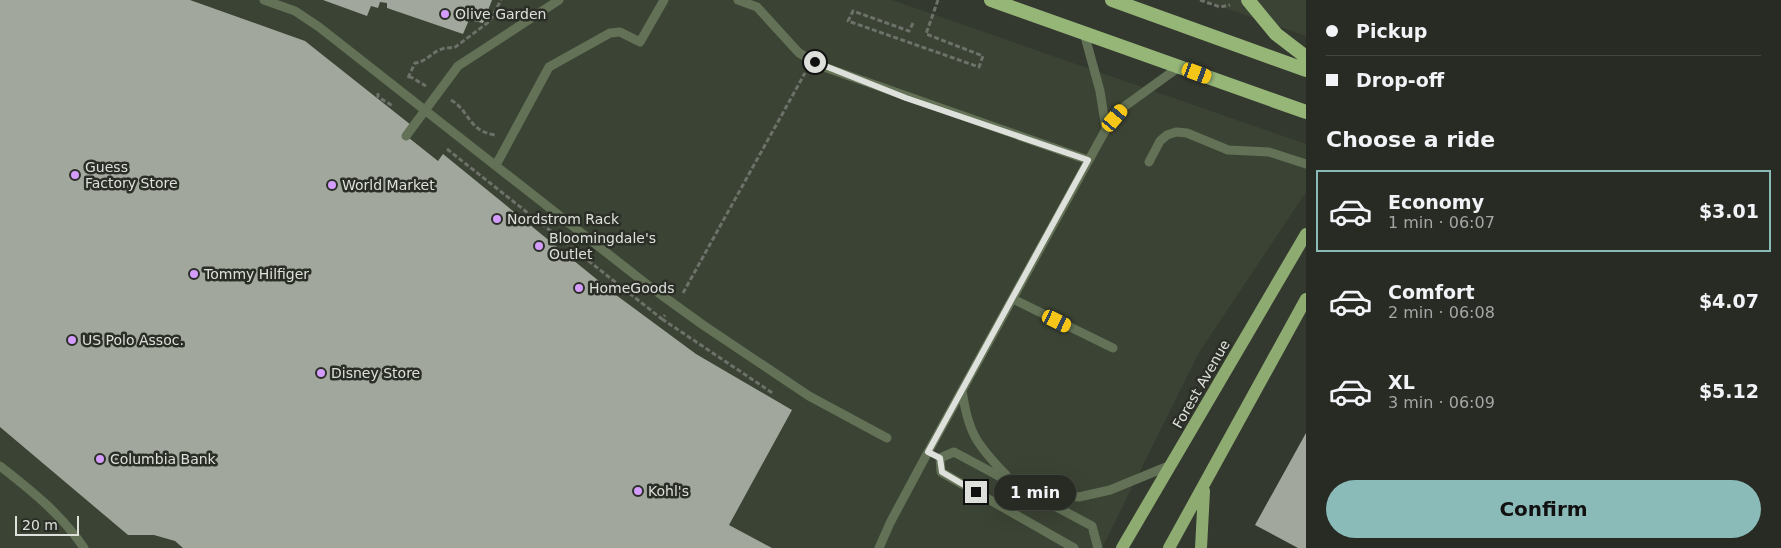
<!DOCTYPE html>
<meta charset="utf-8">
<style>
:root{--surface:#272b23;--page:#2f332b;--text:#f1f3f6;--muted:#a4a7a6;--line:#434741;--accent:#8bbbb9}
body{margin:0;font-family:"DejaVu Sans",sans-serif;background:var(--page);color:var(--text);height:100vh;display:flex;flex-direction:column;font-size:19px;white-space:nowrap}
*{box-sizing:border-box;margin:0}
p{font-size:16px;color:var(--muted)}
.icon{flex:none;width:28px;height:28px;fill:none;stroke:currentColor;stroke-width:2;stroke-linecap:round;stroke-linejoin:round}
.map{position:relative;flex:1;overflow:hidden}
.panel{display:flex;flex-direction:column;background:var(--surface);width:475px}
.panel>*{flex:none}
.banner{display:grid;align-content:center;height:110px;padding:0 20px;background:var(--surface)}
.scale{position:absolute;left:15px;bottom:12px;width:64px;box-sizing:border-box;padding-left:5px;border:2px solid #dde0db;border-top:0;font-size:14px;line-height:18px;white-space:nowrap;color:#dde0db;-webkit-text-stroke:4px #2a2e26;paint-order:stroke}
.end{position:absolute;width:22px;height:22px;margin:-11px;border:6px solid #dde0db;background:#111;box-shadow:0 0 0 2px #111}
.from{border-radius:50%}
.bubble{position:absolute;height:35px;border-radius:18px;background:var(--surface);box-shadow:0 5px 20px #0002,0 0 0 1px var(--line);font-size:16px;font-weight:700;line-height:35px;text-align:center}
.car{position:absolute;width:15px;height:30px;margin:-15px -8px;border-radius:6px;box-shadow:0 0 4px 1px #0007;background:linear-gradient(#f5c518 24%,#345 0 40%,#f5c518 0 76%,#345 0 86%,#f5c518 0)}
.banner b{display:flex;align-items:center;gap:18px;height:48px;font-size:19px}
.banner b+b{border-top:1px solid var(--line)}
.banner i{width:12px;height:12px;background:var(--text)}
ul{padding:0;list-style:none}
li{display:flex;align-items:center;gap:15px;height:82px;margin:0 10px 8px;padding:0 10px;border:2px solid transparent;border-radius:0px}
li div{flex:1}
li b{display:block;font-size:19px}
li em{font-style:normal;font-weight:700}
li.current{border-color:var(--accent)}
li>.icon{width:45px;height:45px;stroke-width:1.5}
h2{padding:0 20px;font-size:22px;line-height:60px}
.button{display:flex;gap:10px;margin-top:auto;padding:10px 20px}
.button a{flex:1;height:58px;border-radius:30px;background:var(--accent);color:#111;font-size:20px;font-weight:700;line-height:58px;text-align:center}
main{display:flex;flex:1;min-height:0}
.map>svg:first-child{display:block}
</style>
<main>
<div class="map">
<svg width="1306" height="548" viewBox="0 0 1306 548">
<rect width="100%" height="100%" fill="#34392f"/>
<path fill="#3b4334" d="M0 0H892L1306 144V192L1198 354 1102 548H0Z
M1205 0H1306V36L1231 10Z"/>
<path fill="#a1a79c" d="M0 0H190L305 41 411 125 404 134 438 161 443 154 616 295 696 354 792 410 729 525 772 548H183L175 541 154 535H128L0 427Z
M323 0H492L483 23 469 20 463 34 387 8V3L380 2 378 8 371 6 367 16Z
M1306 433V548H1298L1255 525Z"/>
<g fill="none" stroke-linecap="round" stroke-linejoin="round">
<path stroke="#6d7169" stroke-width="3" stroke-dasharray="5 2.5" stroke-linecap="butt" d="M1200 0 1220 7 1230 5
M913 23 909 31 853 11 848 21 979 67 983 56 926 34 938 0
M409 76 426 86
M408 78 415 63C431 61 433 46 454 48L490 21 501 0
M378 93V97L393 106
M451 100C470 111 468 131 495 135
M447 149 662 319 665 315
M683 293 805 73
M662 319 774 394"/>
<path stroke="#637256" stroke-width="9" d="M264 0 295 11 319 27 649 286 703 325 809 396 887 438
M738 0 757 7 799 53 824 67 1088 160
M1084 33 1100 91 1106 129
M406 136 458 66 559 0
M1149 162 1160 141 1167 135 1176 132 1187 133 1228 150 1269 152 1306 164
M496 165 549 67 610 33 620 32 640 42 664 0
M1013 299 1113 348
M962 390C968 433 977 445 1006 475
M940 458 954 452 1092 526 1098 548
M940 458 941 472 1074 548
M0 466C32 491 61 514 84 548
M1035 492 1079 497 1110 490 1171 465
M879 548 890 523 928 452 1106 129 1125 106 1179 67"/>
<path stroke="#8eab72" stroke-width="12" d="M1122 548 1306 234
M1169 548 1306 299
M1201 548 1204 491"/>
<path stroke="#96b678" stroke-width="14" d="M991 0 1306 112
M1112 0 1306 70
M1248 0 1276 34 1306 57"/>
</g>
<g fill="none" stroke-linecap="round" stroke-linejoin="round">
<path stroke="#dde0db" stroke-width="6" d="M815 62 906 98 1088 160 928 452 940 458 942 472 976 492"/>
</g>
<g fill="#d49cfc" stroke="#2a2e26" stroke-width="2">
<circle cx="445" cy="14" r="5"/>
<circle cx="75" cy="175" r="5"/>
<circle cx="332" cy="185" r="5"/>
<circle cx="497" cy="219" r="5"/>
<circle cx="539" cy="246" r="5"/>
<circle cx="194" cy="274" r="5"/>
<circle cx="579" cy="288" r="5"/>
<circle cx="72" cy="340" r="5"/>
<circle cx="321" cy="373" r="5"/>
<circle cx="100" cy="459" r="5"/>
<circle cx="638" cy="491" r="5"/>
</g>
<g text-anchor="middle" dominant-baseline="central" stroke-width="5" stroke-linejoin="round" paint-order="stroke">
<g font-size="14" fill="#dde0db" stroke="#2a2e26" text-anchor="start">
<text x="455" y="14">Olive Garden</text>
<text x="85" y="167">Guess<tspan x="85" dy="16">Factory Store</tspan></text>
<text x="342" y="185">World Market</text>
<text x="507" y="219">Nordstrom Rack</text>
<text x="549" y="238">Bloomingdale's<tspan x="549" dy="16">Outlet</tspan></text>
<text x="204" y="274">Tommy Hilfiger</text>
<text x="589" y="288">HomeGoods</text>
<text x="82" y="340">US Polo Assoc.</text>
<text x="331" y="373">Disney Store</text>
<text x="110" y="459">Columbia Bank</text>
<text x="648" y="491">Kohl's</text>
</g>
<g font-size="14" fill="#dde0db" stroke="#2a2e26">
<text transform="translate(1201 384) rotate(-60)">Forest Avenue</text>
</g>
</g>
</svg>
<div class="scale">20 m</div>
<i class="end from" style="left:815px;top:62px"></i>
<i class="end" style="left:976px;top:492px"></i>
<div class="bubble" style="left:994px;top:475px;width:82px">1 min</div>
<i class="car" style="left:1197px;top:73px;rotate:110deg"></i>
<i class="car" style="left:1115px;top:118px;rotate:40deg"></i>
<i class="car" style="left:1057px;top:321px;rotate:116deg"></i>
</div>
<section class="panel">
<div class="banner">
<b><i class="from"></i>Pickup</b>
<b><i></i>Drop-off</b>
</div>
<h2>Choose a ride</h2>
<ul>
<li class="current"><svg class="icon" aria-label="car" viewBox="0 0 24 24"><path d="M5 17H2v-5l4-1 3-4h7l3 4 3 1v5h-3M9 17h6M6 11h13"/><circle cx="7" cy="17" r="2"/><circle cx="17" cy="17" r="2"/></svg><div><b>Economy</b><p>1 min · 06:07</p></div><em>$3.01</em></li>
<li><svg class="icon" aria-label="car" viewBox="0 0 24 24"><path d="M5 17H2v-5l4-1 3-4h7l3 4 3 1v5h-3M9 17h6M6 11h13"/><circle cx="7" cy="17" r="2"/><circle cx="17" cy="17" r="2"/></svg><div><b>Comfort</b><p>2 min · 06:08</p></div><em>$4.07</em></li>
<li><svg class="icon" aria-label="car" viewBox="0 0 24 24"><path d="M5 17H2v-5l4-1 3-4h7l3 4 3 1v5h-3M9 17h6M6 11h13"/><circle cx="7" cy="17" r="2"/><circle cx="17" cy="17" r="2"/></svg><div><b>XL</b><p>3 min · 06:09</p></div><em>$5.12</em></li>
</ul>
<div class="button"><a>Confirm</a></div>
</section>
</main>
